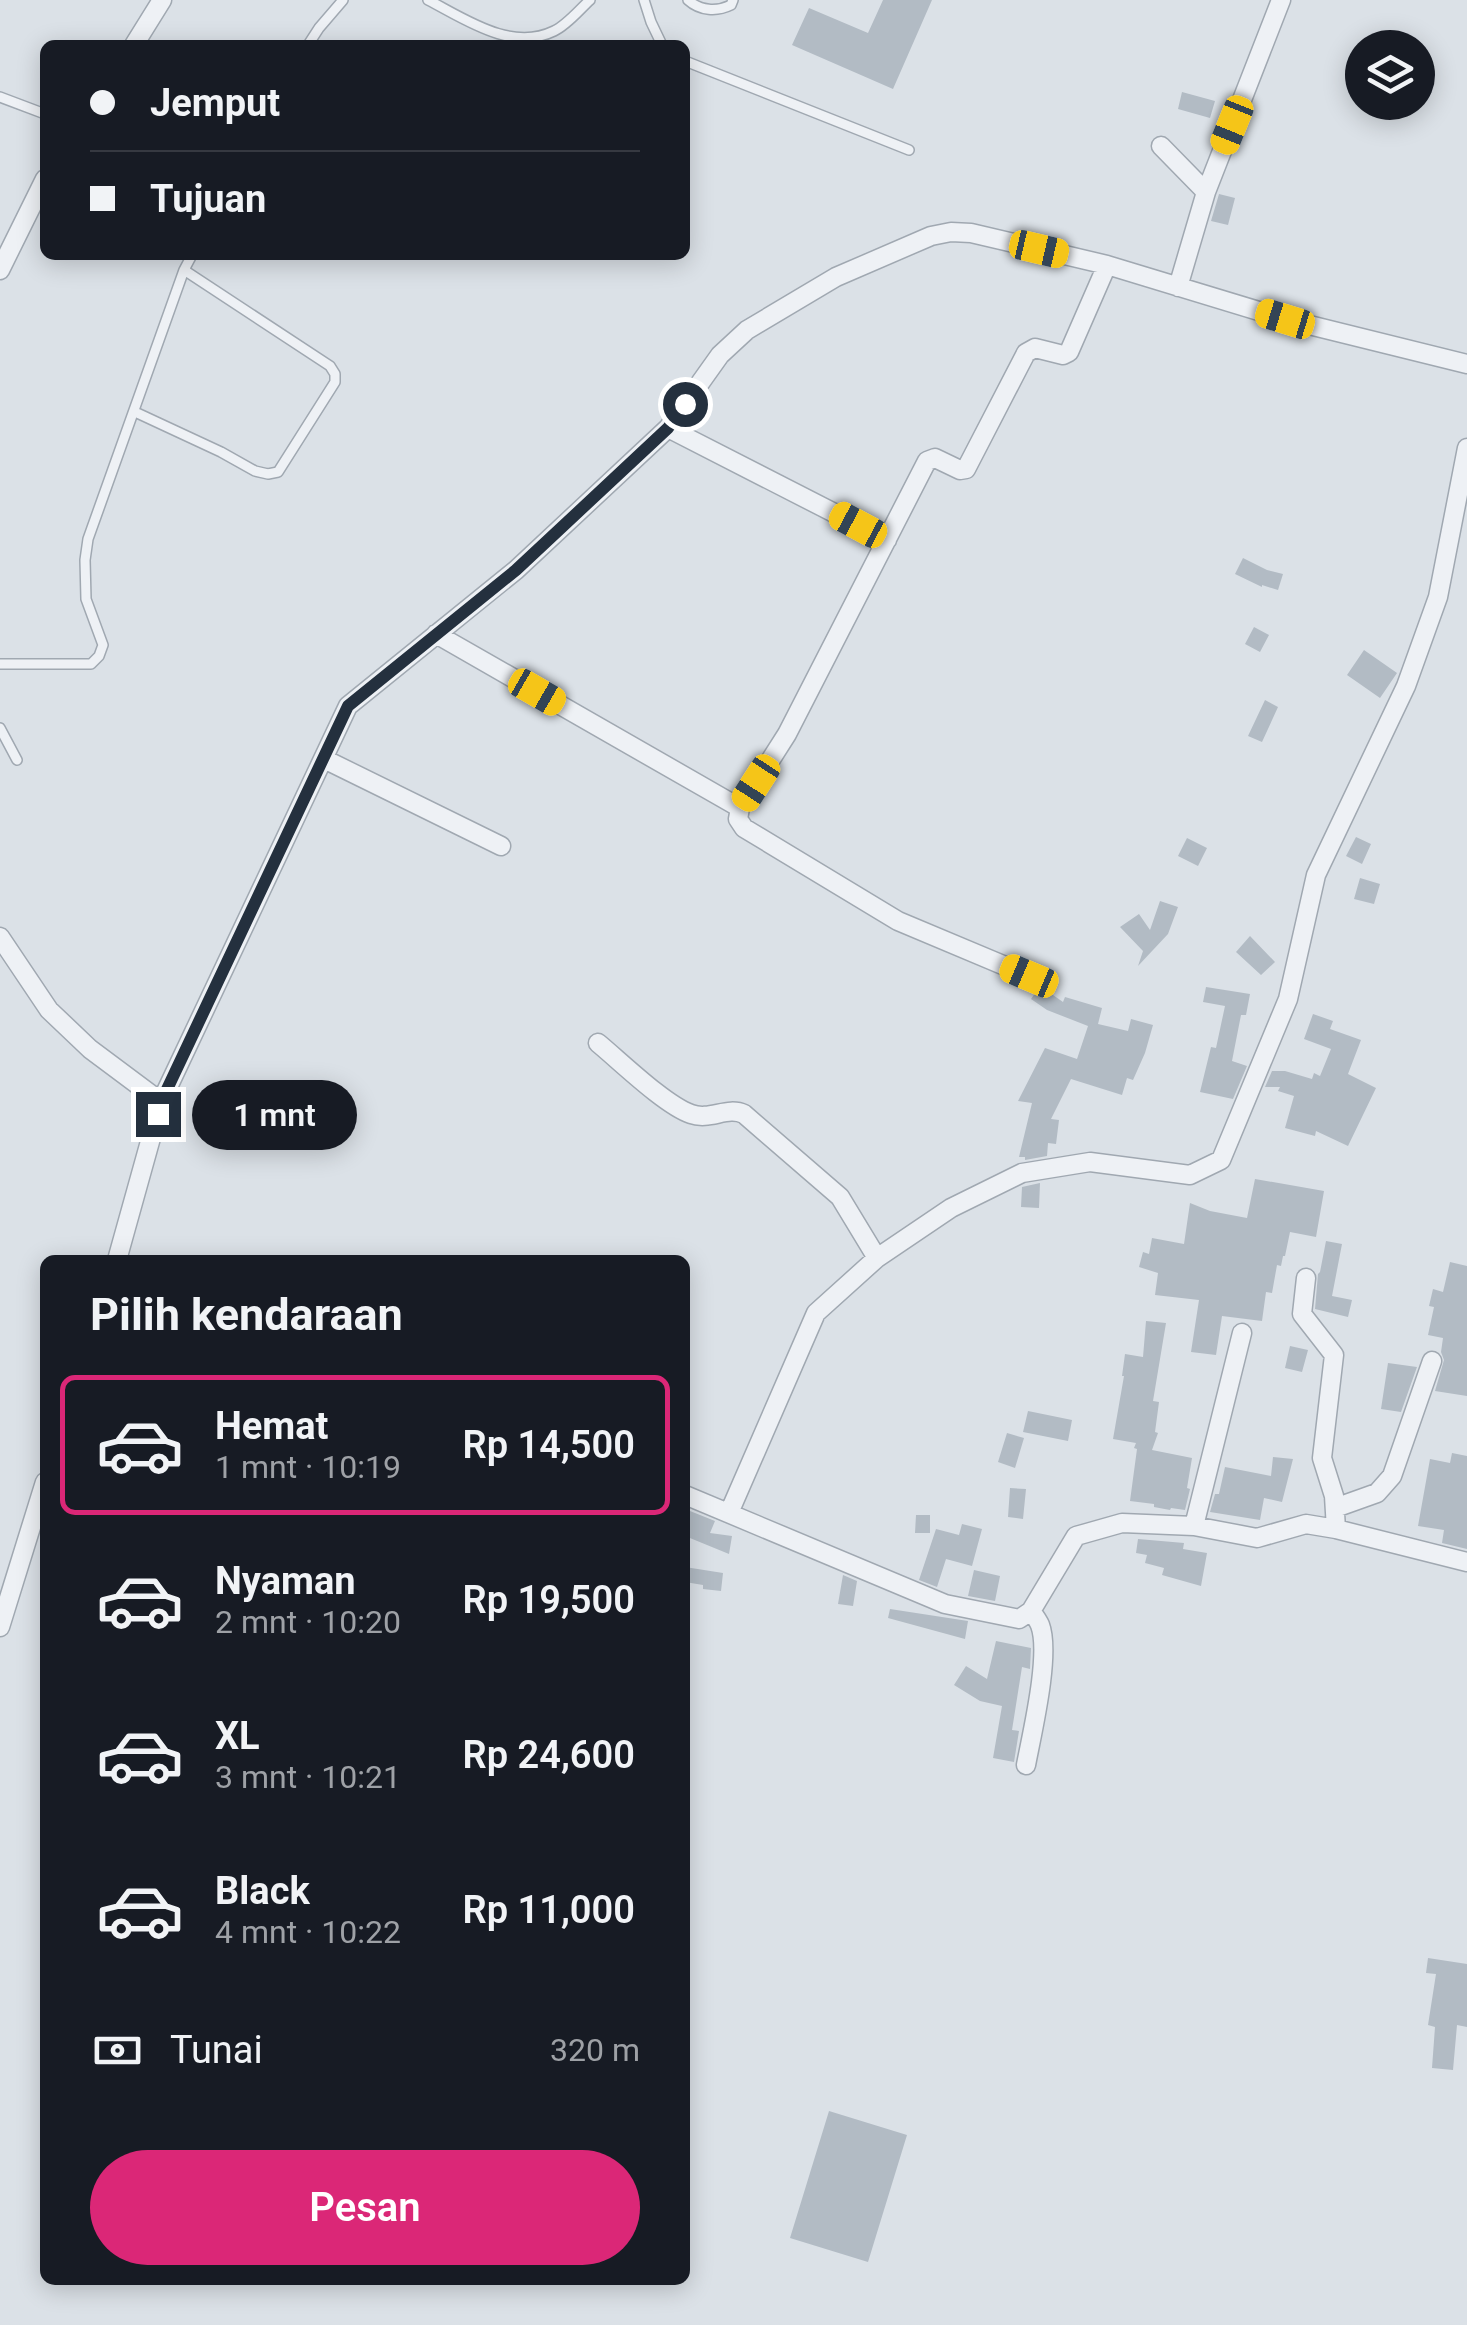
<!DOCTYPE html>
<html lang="id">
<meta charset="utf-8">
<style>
:root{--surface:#171b24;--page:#242831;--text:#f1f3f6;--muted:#9ea1a6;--line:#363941;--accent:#db2777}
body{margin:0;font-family:Roboto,sans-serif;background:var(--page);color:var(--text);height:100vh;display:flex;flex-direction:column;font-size:38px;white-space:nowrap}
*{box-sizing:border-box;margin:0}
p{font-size:32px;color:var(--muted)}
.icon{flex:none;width:55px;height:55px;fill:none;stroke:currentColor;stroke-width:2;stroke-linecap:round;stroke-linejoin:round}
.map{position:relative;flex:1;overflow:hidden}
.panel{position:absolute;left:40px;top:1255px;width:650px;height:1030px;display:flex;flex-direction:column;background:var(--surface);border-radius:15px;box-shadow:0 5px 25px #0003}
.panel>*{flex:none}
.top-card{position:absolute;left:40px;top:40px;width:650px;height:220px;border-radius:15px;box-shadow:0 5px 25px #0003;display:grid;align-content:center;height:220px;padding:0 50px;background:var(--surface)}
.tools{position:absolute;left:1345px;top:30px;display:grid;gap:20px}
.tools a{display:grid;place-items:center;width:90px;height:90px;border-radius:50%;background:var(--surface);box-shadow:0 5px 25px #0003;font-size:50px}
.end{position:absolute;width:45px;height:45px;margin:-22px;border:12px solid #24303e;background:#fff;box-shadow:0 0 0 5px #fff}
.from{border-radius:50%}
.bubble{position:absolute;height:70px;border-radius:35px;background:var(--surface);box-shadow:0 5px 25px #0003;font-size:32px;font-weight:600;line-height:70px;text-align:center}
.car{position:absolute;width:30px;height:60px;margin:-30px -15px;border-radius:12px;box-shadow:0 0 8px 2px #0007;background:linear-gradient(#f5c518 24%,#345 0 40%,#f5c518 0 76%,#345 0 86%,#f5c518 0)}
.top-card b{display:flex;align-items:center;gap:35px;height:95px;font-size:38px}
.top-card b+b{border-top:2px solid var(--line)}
.top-card i{width:25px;height:25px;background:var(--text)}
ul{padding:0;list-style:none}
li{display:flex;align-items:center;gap:30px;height:140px;margin:0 20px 15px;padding:0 30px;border:5px solid transparent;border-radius:15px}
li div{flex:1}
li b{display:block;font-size:38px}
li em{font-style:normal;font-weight:600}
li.active{border-color:var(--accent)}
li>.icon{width:90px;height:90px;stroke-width:1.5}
h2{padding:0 50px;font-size:45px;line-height:120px}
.pay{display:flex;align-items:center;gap:25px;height:110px;padding:0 50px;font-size:38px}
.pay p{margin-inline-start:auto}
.action{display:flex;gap:20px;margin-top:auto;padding:20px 50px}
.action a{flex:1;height:115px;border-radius:60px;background:var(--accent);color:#fff;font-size:40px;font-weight:600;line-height:115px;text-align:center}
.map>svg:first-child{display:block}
</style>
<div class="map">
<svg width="1467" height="2325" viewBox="0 0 1467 2325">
<rect width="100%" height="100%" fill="#dbe1e7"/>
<path fill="#b2bbc4" d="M883 0H932L893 89 792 45 809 8 868 33Z
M1182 92 1215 101 1210 118 1178 109Z
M1219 194 1235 198 1228 225 1211 221Z
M1243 558 1267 570 1283 574 1278 590 1262 585V587L1235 574Z
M1254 627 1269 635 1260 652 1245 644Z
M1364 650 1397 673 1380 698 1347 675Z
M1265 700 1278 707 1262 742 1248 736Z
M1356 837 1371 844 1362 864 1346 856Z
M1187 838 1207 848 1198 866 1178 856Z
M1360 878 1380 884 1374 904 1354 899Z
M1160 901 1178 907 1168 934 1138 966 1143 951 1120 927 1139 914 1150 930Z
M1250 936 1275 962 1261 975 1236 952Z
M1040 986 1063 1002 1065 997 1102 1008 1098 1024 1128 1031 1131 1019 1153 1025 1145 1053 1133 1080 1127 1078 1122 1095 1071 1079 1051 1119 1059 1120 1056 1144 1048 1143 1047 1156 1025 1160V1157H1019L1032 1103 1018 1101 1045 1048 1077 1059 1088 1026 1047 1010 1031 999Z
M1206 987 1250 994 1246 1015H1241L1232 1061 1247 1066 1233 1099 1200 1092 1211 1047 1216 1048 1225 1006 1203 1002Z
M1313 1014 1333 1021 1330 1029 1361 1040 1348 1074 1376 1088 1348 1146 1316 1131 1315 1136 1285 1128 1294 1096 1278 1091 1280 1087H1265L1272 1071H1285L1312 1079 1314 1073 1320 1076 1331 1049 1304 1039Z
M1255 1179 1324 1191 1316 1237 1290 1232 1285 1256H1283L1281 1266 1277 1265 1272 1293 1266 1292 1262 1321 1222 1316 1216 1355 1191 1352 1199 1300 1155 1295 1158 1273 1139 1267 1143 1252 1149 1254 1152 1238 1184 1244 1190 1203 1210 1211 1247 1218Z
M1040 1183 1039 1208 1021 1207 1022 1187Z
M1326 1241 1342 1244 1332 1296 1352 1300 1348 1317 1315 1309 1318 1274 1320 1272Z
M1450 1262 1467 1266V1396L1435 1391 1444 1360 1441 1352 1443 1338 1428 1335 1434 1307 1429 1306 1433 1289 1443 1292Z
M1146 1321 1166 1323 1153 1401 1159 1402 1155 1432 1158 1433 1152 1450 1192 1458 1187 1488 1190 1489 1185 1510 1171 1508 1170 1510 1154 1507V1504L1130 1501 1137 1449 1134 1448 1136 1443 1113 1439 1124 1376H1122L1125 1354 1143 1357Z
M1290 1346 1308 1350 1302 1372 1285 1368Z
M1388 1363 1417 1367 1401 1412 1381 1409Z
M1028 1411 1072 1420 1068 1441 1023 1432Z
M1007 1433 1024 1438 1015 1468 998 1462Z
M1452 1453 1467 1456V1549L1442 1543 1444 1530 1418 1526 1430 1459 1450 1463Z
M1273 1457 1293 1459 1282 1502 1264 1498 1260 1520 1210 1512 1215 1494H1219L1225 1467 1271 1476Z
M1010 1488 1026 1489 1023 1519 1008 1517Z
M685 1509 715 1521 710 1533 732 1536 729 1554 685 1536Z
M916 1515H930V1533H915Z
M962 1524 982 1529 972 1566 946 1559 937 1587 919 1580 936 1529 959 1535Z
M1138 1539 1184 1543 1183 1549 1207 1553 1201 1586 1162 1575 1164 1568 1145 1563 1147 1555 1136 1553Z
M685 1567 723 1573 721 1591 703 1589V1585L685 1582Z
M974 1570 1000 1576 995 1601 968 1596Z
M843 1575 857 1581 853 1606 838 1604Z
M890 1609 968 1621 965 1639 888 1618Z
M996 1641 1031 1648 1030 1669 1022 1667 1012 1730 1019 1731 1014 1762 993 1758 1002 1706 980 1701 954 1685 966 1666 987 1679Z
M1428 1958 1467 1964V2027L1457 2025 1453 2070 1432 2068 1435 2027 1428 2025 1436 1974 1426 1973Z
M829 2111 907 2135 868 2262 790 2238Z"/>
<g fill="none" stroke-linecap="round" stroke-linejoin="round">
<defs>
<path id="lane" d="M428 0C465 19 511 52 554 31 567 25 579 10 590 0
M644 0 651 22 662 45
M688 0C700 11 717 12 731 5L733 0
M308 45 319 28 343 0
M685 61 909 150
M0 97 45 114
M135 412 221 452 255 471 268 474 278 472 335 382V374L330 366 184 270
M0 664H91L99 656 103 645 86 599 85 560 88 539 184 270 192 255
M0 728 17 760"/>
<path id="street" d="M134 45 162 0
M1161 146 1206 192 1178 287
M1206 192 1281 0
M0 270 45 179
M668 428 887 540
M436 634 740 808
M324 759 501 846
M0 937 49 1010 90 1049 161 1102
M1029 976 898 921 744 828 738 819 740 808 787 734 927 461 935 458 960 470 966 469 1026 353 1035 348 1063 355 1069 352 1107 265
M598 1043C621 1062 665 1105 691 1114 710 1121 727 1106 744 1114L840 1197 877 1258
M117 1260 161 1102 348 706 516 570 668 428 720 355 747 330 836 277 931 236 951 232 971 233 1107 265 1285 319 1467 364
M1306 1278 1302 1314 1334 1355 1322 1458 1334 1496 1336 1529
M685 1495 945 1604 1019 1619 1031 1611 1076 1536 1122 1523 1194 1526 1257 1538 1306 1524 1336 1529 1467 1562
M1335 1508 1377 1493 1392 1476 1432 1361
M729 1513 816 1313 877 1258 951 1208 1022 1173 1090 1162 1190 1175 1221 1160 1288 999 1316 875 1406 686 1438 597 1467 448
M1194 1526 1242 1333
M0 1627 45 1482
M1026 1765C1032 1733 1051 1654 1040 1625 1038 1620 1034 1615 1031 1611"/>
</defs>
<use href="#lane" stroke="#a0a8b1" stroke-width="12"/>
<use href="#street" stroke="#a0a8b1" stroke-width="21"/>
<use href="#lane" stroke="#eef1f5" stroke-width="9"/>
<use href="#street" stroke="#eef1f5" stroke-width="18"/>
</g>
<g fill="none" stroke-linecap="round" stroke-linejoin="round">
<path stroke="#24303e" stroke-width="12" d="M158 1114 161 1102 348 706 516 570 668 428 685 404"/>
</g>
</svg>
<div class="tools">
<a><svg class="icon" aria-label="layers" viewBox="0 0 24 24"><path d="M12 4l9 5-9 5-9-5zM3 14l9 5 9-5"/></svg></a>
</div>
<i class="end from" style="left:685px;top:404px"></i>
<i class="end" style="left:158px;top:1114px"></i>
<div class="bubble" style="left:192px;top:1080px;width:165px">1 mnt</div>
<i class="car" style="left:1232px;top:125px;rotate:202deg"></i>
<i class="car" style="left:1039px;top:249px;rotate:103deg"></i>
<i class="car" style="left:1285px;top:319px;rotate:287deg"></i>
<i class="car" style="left:858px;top:525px;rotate:298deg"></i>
<i class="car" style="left:537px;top:692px;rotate:120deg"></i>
<i class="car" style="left:756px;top:783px;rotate:213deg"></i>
<i class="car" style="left:1029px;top:976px;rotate:293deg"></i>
<div class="top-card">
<b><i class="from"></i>Jemput</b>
<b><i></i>Tujuan</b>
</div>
<section class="panel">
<h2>Pilih kendaraan</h2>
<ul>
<li class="active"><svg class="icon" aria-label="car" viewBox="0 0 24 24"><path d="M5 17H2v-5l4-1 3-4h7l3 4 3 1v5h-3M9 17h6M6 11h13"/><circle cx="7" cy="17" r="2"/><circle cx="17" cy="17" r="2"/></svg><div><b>Hemat</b><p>1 mnt · 10:19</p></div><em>Rp 14,500</em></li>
<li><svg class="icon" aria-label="car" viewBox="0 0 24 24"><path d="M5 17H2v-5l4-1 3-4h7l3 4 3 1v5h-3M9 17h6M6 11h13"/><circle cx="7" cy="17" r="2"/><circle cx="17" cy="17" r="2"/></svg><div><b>Nyaman</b><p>2 mnt · 10:20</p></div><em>Rp 19,500</em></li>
<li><svg class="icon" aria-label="car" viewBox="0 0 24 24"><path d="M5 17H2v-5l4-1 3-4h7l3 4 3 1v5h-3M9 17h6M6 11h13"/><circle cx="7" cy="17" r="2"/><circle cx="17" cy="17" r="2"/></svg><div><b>XL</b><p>3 mnt · 10:21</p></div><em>Rp 24,600</em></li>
<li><svg class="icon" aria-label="car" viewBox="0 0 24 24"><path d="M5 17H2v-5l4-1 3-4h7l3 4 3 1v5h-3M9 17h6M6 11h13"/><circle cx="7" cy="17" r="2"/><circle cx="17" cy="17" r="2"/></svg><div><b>Black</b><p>4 mnt · 10:22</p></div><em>Rp 11,000</em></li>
</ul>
<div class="pay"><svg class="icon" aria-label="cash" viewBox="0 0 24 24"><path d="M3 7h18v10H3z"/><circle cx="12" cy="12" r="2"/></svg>Tunai<p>320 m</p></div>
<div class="action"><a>Pesan</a></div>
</section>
</div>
